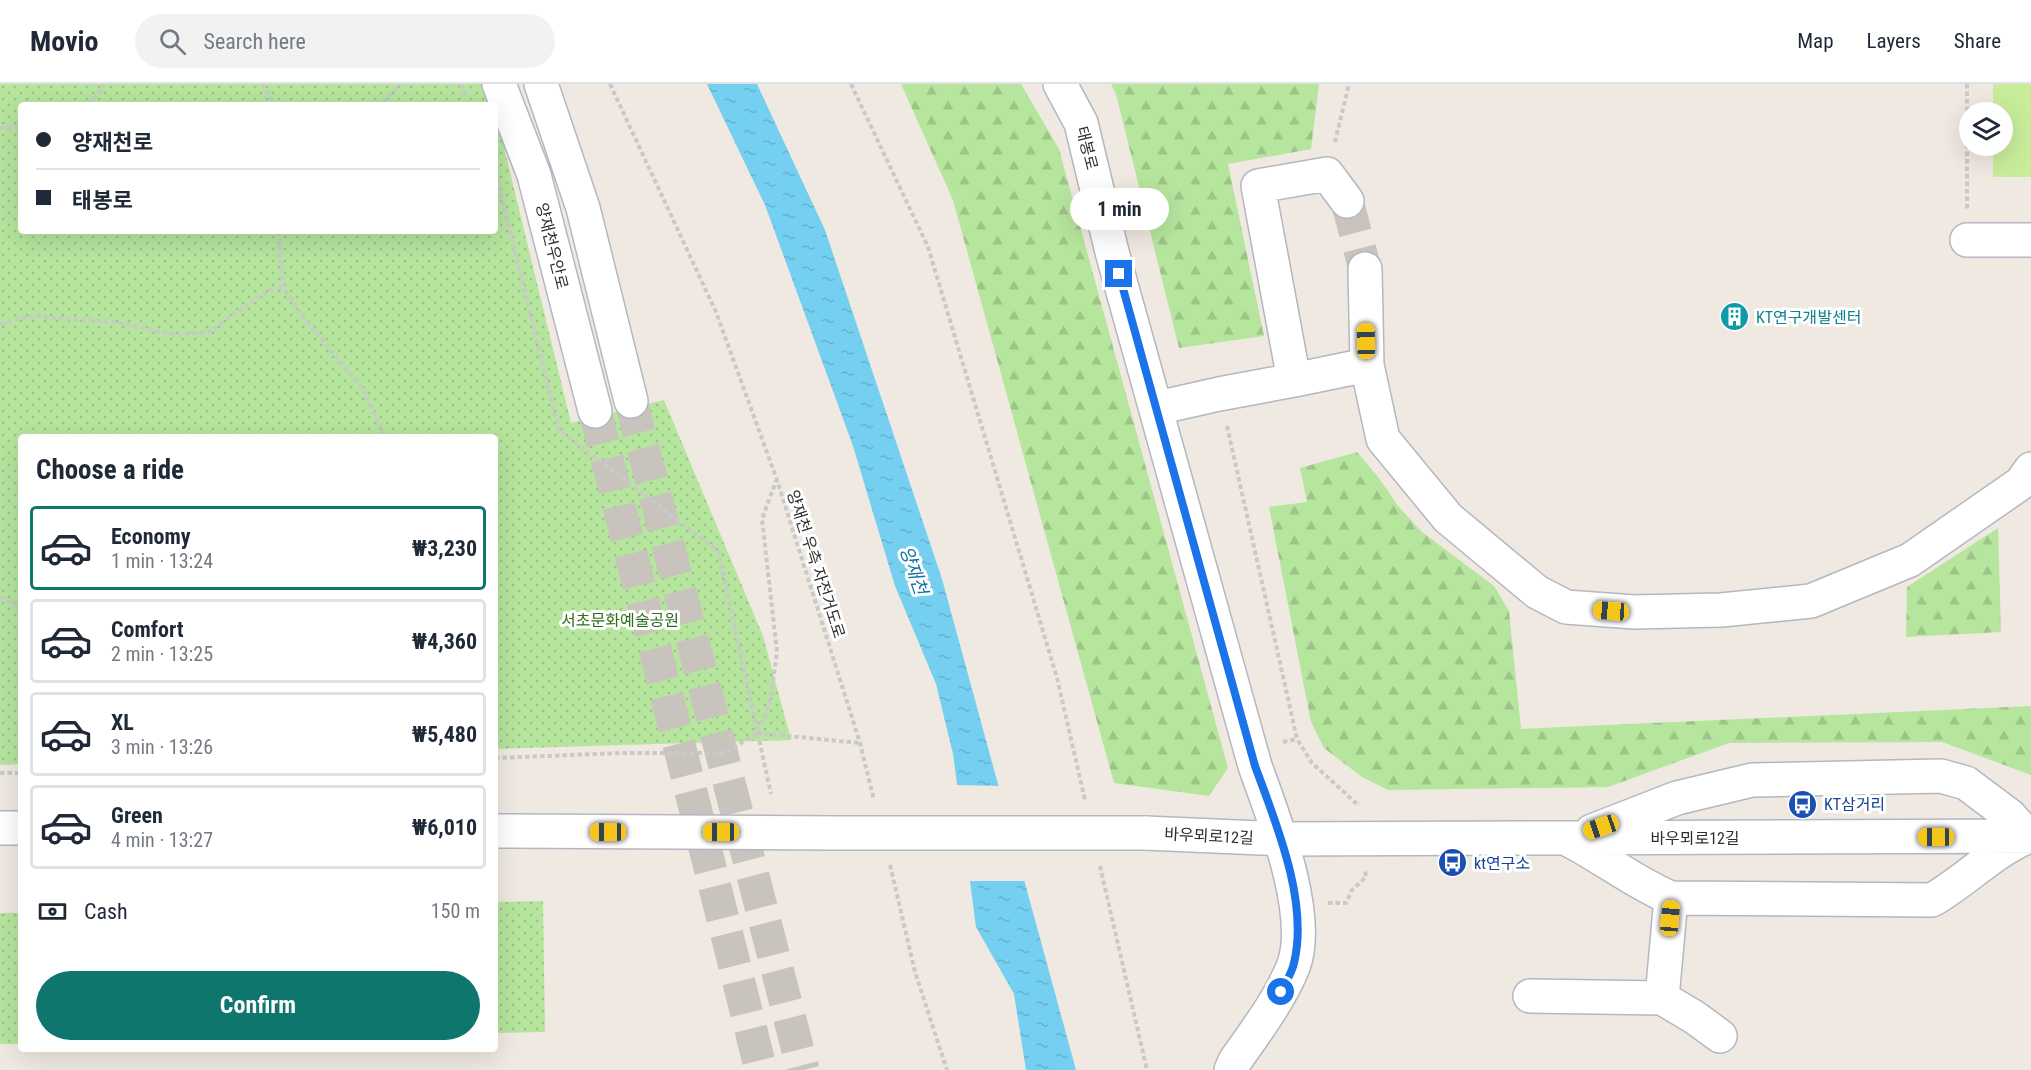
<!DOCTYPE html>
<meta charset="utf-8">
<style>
:root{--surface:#fff;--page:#f2f2f3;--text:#1f2937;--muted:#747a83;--line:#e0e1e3;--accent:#0f766e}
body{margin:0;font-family:"Roboto Condensed","Noto Sans KR",sans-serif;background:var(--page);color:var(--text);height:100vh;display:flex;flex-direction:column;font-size:22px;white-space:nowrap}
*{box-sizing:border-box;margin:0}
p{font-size:20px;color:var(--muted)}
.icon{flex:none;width:33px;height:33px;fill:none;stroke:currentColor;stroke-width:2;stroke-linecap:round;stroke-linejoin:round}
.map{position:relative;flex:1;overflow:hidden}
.drawer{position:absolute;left:18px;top:350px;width:480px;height:618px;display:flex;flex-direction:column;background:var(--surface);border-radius:6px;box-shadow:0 6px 24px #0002}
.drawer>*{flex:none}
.top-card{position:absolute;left:18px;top:18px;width:480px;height:132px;border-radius:6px;box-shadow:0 6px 24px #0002;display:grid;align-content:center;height:132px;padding:0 18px;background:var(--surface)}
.controls{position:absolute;left:1959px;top:18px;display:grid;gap:12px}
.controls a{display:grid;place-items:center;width:54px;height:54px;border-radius:50%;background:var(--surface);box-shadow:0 6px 24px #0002;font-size:30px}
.end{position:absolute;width:27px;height:27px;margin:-14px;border:8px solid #1a73e8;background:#fff;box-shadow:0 0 0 3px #fff}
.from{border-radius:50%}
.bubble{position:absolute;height:42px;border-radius:21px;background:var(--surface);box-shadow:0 6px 24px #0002;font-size:20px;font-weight:700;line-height:42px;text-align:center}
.car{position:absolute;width:18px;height:36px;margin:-18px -9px;border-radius:8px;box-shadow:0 0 4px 2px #0007;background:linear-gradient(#f5c518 24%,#345 0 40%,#f5c518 0 76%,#345 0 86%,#f5c518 0)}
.top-card b{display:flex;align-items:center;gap:21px;height:57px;font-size:22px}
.top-card b+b{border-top:2px solid var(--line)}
.top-card i{width:15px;height:15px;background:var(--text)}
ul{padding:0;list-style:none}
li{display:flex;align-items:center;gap:18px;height:84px;margin:0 12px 9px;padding:0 6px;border:3px solid var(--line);border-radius:6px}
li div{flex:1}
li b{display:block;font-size:22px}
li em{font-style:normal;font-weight:700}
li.on{border-color:var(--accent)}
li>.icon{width:54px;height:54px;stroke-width:1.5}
h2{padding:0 18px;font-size:27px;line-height:72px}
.pay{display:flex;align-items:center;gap:15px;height:66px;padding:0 18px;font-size:22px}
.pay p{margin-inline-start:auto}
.primary-button{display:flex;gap:12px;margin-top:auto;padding:12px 18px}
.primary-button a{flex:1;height:69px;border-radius:36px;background:var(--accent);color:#fff;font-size:24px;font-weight:700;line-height:69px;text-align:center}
header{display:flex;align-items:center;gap:36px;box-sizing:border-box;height:84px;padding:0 30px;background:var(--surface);border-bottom:2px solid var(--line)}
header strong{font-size:28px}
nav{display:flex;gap:33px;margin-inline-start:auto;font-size:21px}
.search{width:420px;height:54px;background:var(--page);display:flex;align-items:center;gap:15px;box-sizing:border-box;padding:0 21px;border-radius:33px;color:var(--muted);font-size:22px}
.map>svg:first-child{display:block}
</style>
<header>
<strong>Movio</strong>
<div class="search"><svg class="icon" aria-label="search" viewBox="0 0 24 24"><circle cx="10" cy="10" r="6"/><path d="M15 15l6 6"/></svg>Search here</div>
<nav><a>Map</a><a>Layers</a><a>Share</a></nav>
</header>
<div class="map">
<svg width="2031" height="986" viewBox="0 0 2031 986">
<defs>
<pattern id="forest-firs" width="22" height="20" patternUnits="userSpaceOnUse" patternTransform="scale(1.5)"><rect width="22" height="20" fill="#b6e59e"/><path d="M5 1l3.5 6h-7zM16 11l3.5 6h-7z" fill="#9dc588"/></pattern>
<pattern id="park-dots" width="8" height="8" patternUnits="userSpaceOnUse" patternTransform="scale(1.5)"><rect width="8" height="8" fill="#b6e59e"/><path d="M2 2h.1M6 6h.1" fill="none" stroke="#9dc588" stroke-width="1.8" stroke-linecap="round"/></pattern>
<pattern id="water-ripples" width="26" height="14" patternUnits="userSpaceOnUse" patternTransform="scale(1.5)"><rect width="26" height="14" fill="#75cff0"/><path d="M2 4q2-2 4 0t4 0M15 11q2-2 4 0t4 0" fill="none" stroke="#66b2ce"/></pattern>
</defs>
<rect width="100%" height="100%" fill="#efe9e1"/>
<path fill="url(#forest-firs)" d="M901 0H1021L1059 65 1228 684 1209 712 1114 699 953 116Z
M1111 0H1319L1311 65 1228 80 1264 252 1179 264 1116 10Z
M1357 368 1379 394 1398 422 1422 448 1494 502 1509 527 1521 645 2031 622V691L1942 658 1729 659 1608 703 1388 706 1362 693 1324 664 1311 638 1269 423 1307 418 1300 384Z
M1998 444 2001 548 1906 553 1907 503Z"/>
<path fill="url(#park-dots)" d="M0 0H482L490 21H21V147H495V35L501 51 571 339 664 316 763 552 791 656 495 665V352H21V680L0 681Z
M543 817 545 948 495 949V818Z
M0 829H21V960H0Z"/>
<path fill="#c9ec9a" d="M1993 0H2031V93H1993V62H2002V28H1993Z"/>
<path fill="url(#water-ripples)" d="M707 0H757L825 146 942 495 1076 986H1026L1014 910 976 843 953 670 936 600 895 502 853 362 765 121Z"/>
<path fill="#efe9e1" d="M954 701 1002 702 1028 797H967Z"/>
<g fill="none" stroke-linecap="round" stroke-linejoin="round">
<path stroke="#c8c4bd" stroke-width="33" stroke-dasharray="33 16" stroke-linecap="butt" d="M1347 117 1365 185
M631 317 803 986
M595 327 761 986"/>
<defs>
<path id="minor" d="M499 0 534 91 595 327
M541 0 583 124 631 317
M1060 0 1081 39 1112 168 1255 682C1273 732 1313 832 1293 883 1279 917 1256 947 1235 977L1231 986
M1967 156H2031
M1365 185 1367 281
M1294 296 1367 281 1383 355 1448 434 1537 508 1566 523 1634 528 1721 526 1811 517 1910 476 2021 399 2031 385
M1157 324 1219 310 1294 296 1258 102 1327 90 1347 117
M0 744H21
M495 747 833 749
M1592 747 1677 714 1752 696 1941 692 1966 699 2010 732 2028 752
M1145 749 1282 755 2031 752
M1569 756C1604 774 1635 799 1671 814L1932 816C1965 797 1992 768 2027 753
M1530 912 1662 914 1694 933 1720 952
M1662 914 1671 814"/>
</defs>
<use href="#minor" stroke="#b4b7c1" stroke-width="36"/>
<path stroke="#c9c9c9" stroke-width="4" stroke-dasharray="4.5 3" stroke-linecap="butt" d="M262 0 276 21
M460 0 466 13
M610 0 716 228 777 396 860 659 874 716
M851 0 928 163 1057 594 1085 716
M1967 0V125
M89 21 104 0
M376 21 386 15 400 0
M0 44 21 43
M1335 58 1349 0
M497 95 559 346 718 467 771 710
M278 147 283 203 305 235 363 305 384 352
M0 240 30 232 116 238 176 251 209 248 269 206 283 203
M1227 342 1297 655 1312 679 1357 720H1360
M0 513 21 524
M757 649 860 659
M1283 658 1297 655
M495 674 622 669H726L757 649 770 618 777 568 762 435 776 397
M0 689H21
M890 781 915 888 947 986
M1100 782 1147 986
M1328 819H1346L1352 806 1366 793 1365 786"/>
<use href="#minor" stroke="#fff" stroke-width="33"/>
<defs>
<path id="minor-bridge" d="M833 749H1145"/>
</defs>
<use href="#minor-bridge" stroke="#b4b7c1" stroke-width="36" stroke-linecap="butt"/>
<use href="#minor-bridge" stroke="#fff" stroke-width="33"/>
</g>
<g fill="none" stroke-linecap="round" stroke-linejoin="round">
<path stroke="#1a73e8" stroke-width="8" d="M1119 190 1255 682C1276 739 1309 818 1294 879 1292 889 1285 899 1281 908"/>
</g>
<defs>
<symbol id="building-disc" viewBox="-11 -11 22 22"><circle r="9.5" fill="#0f9aa8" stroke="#fff"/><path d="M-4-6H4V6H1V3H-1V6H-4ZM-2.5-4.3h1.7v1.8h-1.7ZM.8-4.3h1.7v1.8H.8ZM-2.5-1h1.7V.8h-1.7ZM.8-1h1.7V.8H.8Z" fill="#fff"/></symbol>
<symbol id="bus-disc" viewBox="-11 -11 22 22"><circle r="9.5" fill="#1a4fb4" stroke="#fff"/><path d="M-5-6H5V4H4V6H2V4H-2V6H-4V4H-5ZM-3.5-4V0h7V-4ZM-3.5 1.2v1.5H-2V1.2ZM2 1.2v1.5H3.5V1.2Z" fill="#fff"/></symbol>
</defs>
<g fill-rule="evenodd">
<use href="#building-disc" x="1718" y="216" width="33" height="33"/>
<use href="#bus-disc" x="1786" y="704" width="33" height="33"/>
<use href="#bus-disc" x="1436" y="762" width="33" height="33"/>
</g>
<g text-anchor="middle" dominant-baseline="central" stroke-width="6" stroke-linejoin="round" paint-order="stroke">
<g font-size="16" fill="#2e2e2e" stroke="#fff">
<text transform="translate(1087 64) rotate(76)">태봉로</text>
<text transform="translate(552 162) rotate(76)">양재천우안로</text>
<text transform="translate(816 480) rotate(72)">양재천 우측 자전거도로</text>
<text transform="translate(1209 752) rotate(3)">바우뫼로12길</text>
<text x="1695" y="754">바우뫼로12길</text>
</g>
<g font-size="16" fill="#0d838f" stroke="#fff" text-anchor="start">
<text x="1756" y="233">KT연구개발센터</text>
</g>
<g font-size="16" fill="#2c6e1b" stroke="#fff">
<text x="620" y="536">서초문화예술공원</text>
</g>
<g font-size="16" fill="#164399" stroke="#fff" text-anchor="start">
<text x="1824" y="720">KT삼거리</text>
<text x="1474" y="779">kt연구소</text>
</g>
<g font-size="18" font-style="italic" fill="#0d6fa3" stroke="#fff">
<text transform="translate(914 486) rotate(71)">양재천</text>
</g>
</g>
</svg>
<div class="controls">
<a><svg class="icon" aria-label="layers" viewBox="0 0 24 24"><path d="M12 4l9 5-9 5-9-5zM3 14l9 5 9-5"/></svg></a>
</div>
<i class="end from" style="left:1281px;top:908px"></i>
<i class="end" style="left:1119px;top:190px"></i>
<div class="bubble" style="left:1070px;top:104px;width:99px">1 min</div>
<i class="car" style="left:1366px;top:257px;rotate:359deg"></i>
<i class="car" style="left:1611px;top:527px;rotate:274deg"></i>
<i class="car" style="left:1601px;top:743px;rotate:251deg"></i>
<i class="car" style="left:608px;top:748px;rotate:270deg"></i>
<i class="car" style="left:721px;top:748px;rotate:270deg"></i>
<i class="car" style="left:1936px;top:753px;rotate:270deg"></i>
<i class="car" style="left:1670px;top:834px;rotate:5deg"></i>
<div class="top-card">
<b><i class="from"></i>양재천로</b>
<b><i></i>태봉로</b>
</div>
<section class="drawer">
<h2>Choose a ride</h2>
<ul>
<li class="on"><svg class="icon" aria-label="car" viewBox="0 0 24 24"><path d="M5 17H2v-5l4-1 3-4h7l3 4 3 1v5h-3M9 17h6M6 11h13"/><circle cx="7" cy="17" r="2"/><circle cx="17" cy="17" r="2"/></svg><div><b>Economy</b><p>1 min · 13:24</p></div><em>₩3,230</em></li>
<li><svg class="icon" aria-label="car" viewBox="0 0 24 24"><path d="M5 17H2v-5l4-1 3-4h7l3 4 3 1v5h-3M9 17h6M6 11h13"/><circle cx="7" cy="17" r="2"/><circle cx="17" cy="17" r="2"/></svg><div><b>Comfort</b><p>2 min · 13:25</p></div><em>₩4,360</em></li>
<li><svg class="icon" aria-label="car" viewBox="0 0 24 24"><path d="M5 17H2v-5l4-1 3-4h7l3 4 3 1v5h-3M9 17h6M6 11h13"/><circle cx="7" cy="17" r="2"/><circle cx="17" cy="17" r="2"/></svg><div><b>XL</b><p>3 min · 13:26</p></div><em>₩5,480</em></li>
<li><svg class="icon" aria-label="car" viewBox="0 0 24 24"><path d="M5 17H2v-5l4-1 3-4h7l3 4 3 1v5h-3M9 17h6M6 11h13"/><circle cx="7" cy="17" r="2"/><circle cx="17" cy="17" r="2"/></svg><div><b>Green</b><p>4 min · 13:27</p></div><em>₩6,010</em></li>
</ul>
<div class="pay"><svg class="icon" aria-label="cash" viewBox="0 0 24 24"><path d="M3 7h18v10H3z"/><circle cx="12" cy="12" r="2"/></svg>Cash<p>150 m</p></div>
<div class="primary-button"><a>Confirm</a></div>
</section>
</div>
